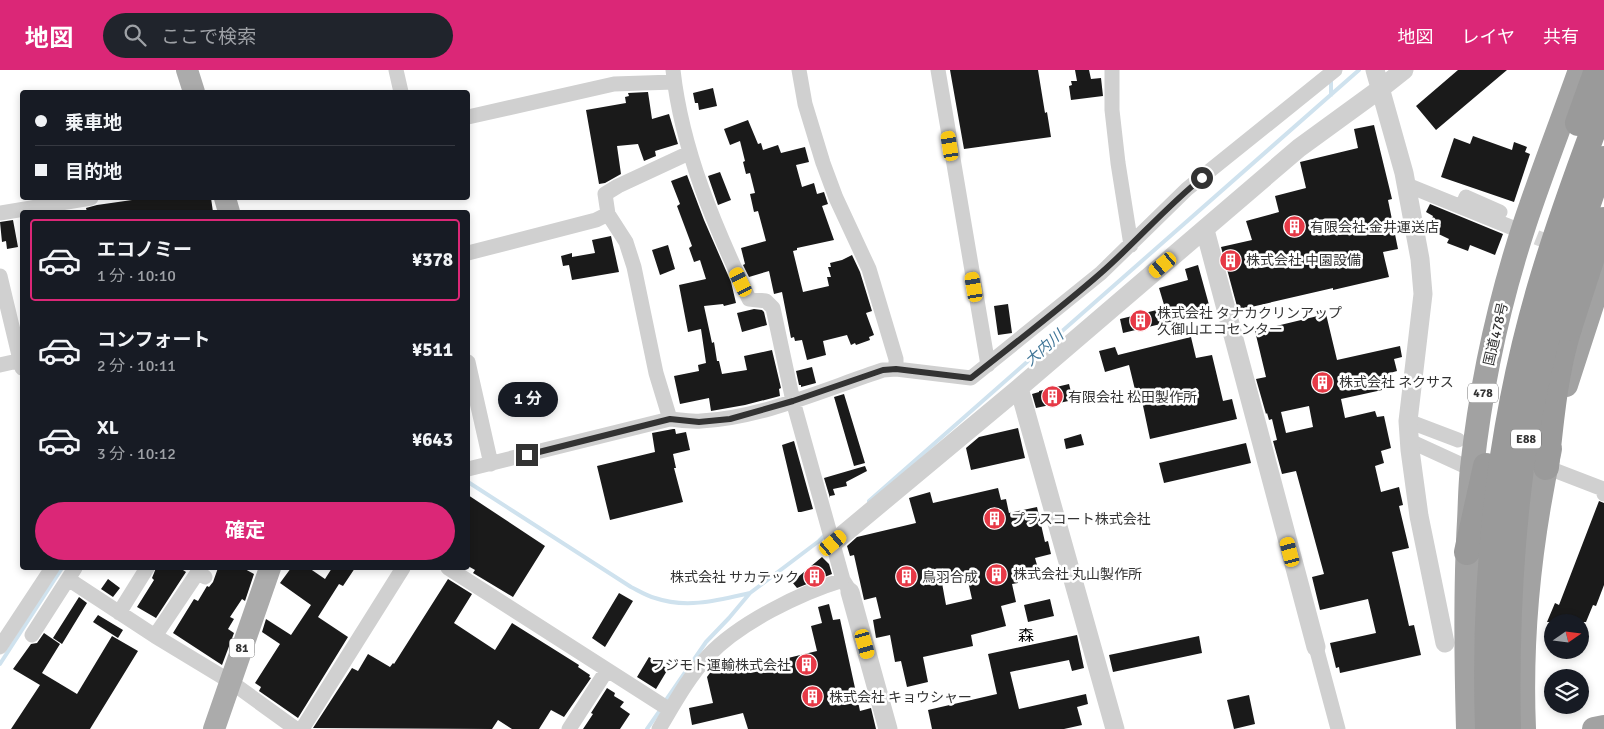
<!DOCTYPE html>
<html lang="ja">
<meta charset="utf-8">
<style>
:root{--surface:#171b24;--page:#20242c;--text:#f1f3f6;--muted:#9ea1a6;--line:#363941;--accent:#db2777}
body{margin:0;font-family:Signika,"Noto Sans JP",sans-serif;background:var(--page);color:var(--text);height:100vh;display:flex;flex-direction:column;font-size:19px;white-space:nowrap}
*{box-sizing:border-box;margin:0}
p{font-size:16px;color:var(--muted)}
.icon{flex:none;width:28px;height:28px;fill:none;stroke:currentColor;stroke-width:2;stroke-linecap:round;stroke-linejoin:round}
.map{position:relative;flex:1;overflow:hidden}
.details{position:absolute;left:20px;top:140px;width:450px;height:360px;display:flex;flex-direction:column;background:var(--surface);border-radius:5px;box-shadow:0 2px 8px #0003}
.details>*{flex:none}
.banner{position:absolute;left:20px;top:20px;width:450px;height:110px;border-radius:5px;box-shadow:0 2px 8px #0003;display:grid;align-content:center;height:110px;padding:0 15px;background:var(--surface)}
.needle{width:32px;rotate:76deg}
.controls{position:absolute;left:1544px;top:544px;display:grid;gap:10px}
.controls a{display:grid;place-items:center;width:45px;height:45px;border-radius:50%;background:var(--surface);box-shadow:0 2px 8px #0003;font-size:25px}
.end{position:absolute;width:22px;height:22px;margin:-11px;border:6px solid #333;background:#fff;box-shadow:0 0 0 2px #fff}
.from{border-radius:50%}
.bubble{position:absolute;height:35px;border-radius:18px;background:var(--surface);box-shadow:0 2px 8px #0003;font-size:16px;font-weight:700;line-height:35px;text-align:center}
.car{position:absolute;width:15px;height:30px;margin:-15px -8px;border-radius:6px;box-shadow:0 0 4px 1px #0007;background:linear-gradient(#f5c518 24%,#345 0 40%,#f5c518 0 76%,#345 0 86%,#f5c518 0)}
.banner b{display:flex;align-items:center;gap:18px;height:48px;font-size:19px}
.banner b+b{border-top:1px solid var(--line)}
.banner i{width:12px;height:12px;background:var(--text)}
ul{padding:9px 0 0;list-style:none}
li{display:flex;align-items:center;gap:15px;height:82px;margin:0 10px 8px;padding:0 5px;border:2px solid transparent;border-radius:5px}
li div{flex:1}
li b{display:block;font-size:19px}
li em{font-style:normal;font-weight:700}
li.on{border-color:var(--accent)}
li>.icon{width:45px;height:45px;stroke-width:1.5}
.action{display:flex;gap:10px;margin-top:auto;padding:10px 15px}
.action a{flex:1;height:58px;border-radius:30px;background:var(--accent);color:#fff;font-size:20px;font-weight:700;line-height:58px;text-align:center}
header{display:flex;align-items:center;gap:30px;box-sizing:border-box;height:70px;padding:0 25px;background:var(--accent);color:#fff}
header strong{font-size:24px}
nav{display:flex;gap:28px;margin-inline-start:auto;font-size:18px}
.search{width:350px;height:45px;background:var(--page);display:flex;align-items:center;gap:12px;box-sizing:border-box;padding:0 18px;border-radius:28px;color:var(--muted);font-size:19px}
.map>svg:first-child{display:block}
</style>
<header>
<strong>地図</strong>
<div class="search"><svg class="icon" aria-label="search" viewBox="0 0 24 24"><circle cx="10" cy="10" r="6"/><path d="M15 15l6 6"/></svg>ここで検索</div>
<nav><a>地図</a><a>レイヤ</a><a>共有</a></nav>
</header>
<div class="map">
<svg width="1604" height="659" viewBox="0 0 1604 659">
<rect width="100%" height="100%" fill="#fff"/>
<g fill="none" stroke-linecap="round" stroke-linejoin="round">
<path stroke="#cfe2ee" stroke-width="4" d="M1331 7V25
M468 412 631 517C639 521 647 526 655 528 687 539 719 530 750 523
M869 431 1359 0
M0 594 62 498
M664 633 706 572 729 548 750 523 819 471 826 464
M647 659 661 639"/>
</g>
<path fill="#1a1a1a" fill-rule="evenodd" d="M950 0H1038L1045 43 1047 42 1051 67 964 79Z
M1075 0H1089L1091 9 1101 8 1103 26 1071 30 1069 16 1072 15 1071 11H1077Z
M1458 0H1507L1436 60 1416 36Z
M713 18 717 36 699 40 698 33H695L693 23Z
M648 22 652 49 669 44 678 74 655 81 656 86 644 91 638 74 617 76 621 104 605 113 599 114 586 40 626 33 625 27 629 26 628 23Z
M748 50 758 74 761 73 763 80 778 75 781 83 805 77 809 92 796 95 802 117 814 113 817 124 824 122 828 134 822 136 834 170 797 178V180L793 181 803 222 829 216 827 207H831L828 197H831L830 193 842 190 852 185 860 202 872 241 866 243 874 265 869 267 870 270 856 275 855 273 851 275 847 265 823 271 826 285 807 290 802 270 795 271 794 267 791 268 782 222 774 224 769 201 749 207 743 195 745 194 741 178 766 171 758 141 754 142 750 124 755 123 750 103 746 104 743 92 745 91 740 71 730 75 724 59Z
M1374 55 1392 129 1388 130 1398 179 1383 182 1389 207 1333 220V218L1238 240 1221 177 1252 170 1246 151 1279 142 1275 126 1306 118 1300 92 1358 78 1354 59Z
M1473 66 1512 80 1514 72 1527 77 1525 82 1530 84 1514 132 1441 107 1454 68 1470 74Z
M720 102 731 130 718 135 708 106Z
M687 105 704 150 731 212 736 233 724 236 723 234 704 236 712 273 714 272 717 291H719L722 304 747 300 744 286 772 280 781 318 779 319 780 326 745 335 711 341 709 328 680 334 674 306 699 301 698 295 706 293 701 259 688 262 679 215 706 209 700 190 694 192 689 178 692 176 677 136 680 134 671 111Z
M146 128H211L213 142H87L86 138 97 135Z
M1430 134 1503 164 1495 185 1470 175 1468 181 1447 173 1449 169 1428 159 1433 146 1426 142Z
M13 150 18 177 7 179 6 171 2 172 0 152Z
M611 166 619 202 572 210 569 195 563 196 561 186 572 183V187L595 183 592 170Z
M668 175 675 199 660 205 652 180Z
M1198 195 1211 242 1123 263 1120 249 1165 238 1159 218 1188 210 1185 199Z
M1008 234 1012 263 998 265 994 236Z
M754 239 762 240 764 242 767 255 742 262 737 243Z
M1326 244 1337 290 1400 276 1402 287 1394 289 1397 301 1390 303 1393 315 1382 318V320L1341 329 1345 348 1375 341 1377 347 1384 346 1391 378 1381 381 1384 393 1375 396 1381 422 1399 417 1403 435 1399 436 1409 478 1392 482 1409 556 1414 555 1421 585 1340 603 1339 597 1336 598 1330 573 1376 563 1368 529 1320 540 1312 507 1324 504 1296 401 1282 404 1273 371 1277 370 1272 349 1269 350 1267 343 1266 344 1256 309 1266 307 1255 261ZM1309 336 1313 357 1286 363 1281 342Z
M1191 267 1196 288 1212 285 1223 331 1232 329 1237 349 1150 369 1142 331 1138 332 1129 295 1105 302 1099 281 1115 277 1118 285Z
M812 297 816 313 801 317V315H799L796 301Z
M1069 314 1073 330 1036 338 1032 324 1039 322V321Z
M844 324 865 393 854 396 834 327Z
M1018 358 1025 388 971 400 966 378 979 367Z
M673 359H675L676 364 686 362 690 380 673 384 676 398H674L683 432 610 450 597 396 655 382 652 363Z
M1081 364 1084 375 1066 379 1064 369Z
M794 371 813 439 801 442H798L782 375Z
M1246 373 1251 393 1164 413 1159 393Z
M865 396 867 401 846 412 847 416 833 419 835 425 830 426V428L824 408Z
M998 418 1001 430 1006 429 1009 443 1037 437 1045 472 1048 471 1051 484 1035 488 1039 502 1016 507 1018 513 1012 514 1016 532 1001 536 1006 556 971 565 973 576 923 587 928 612 907 617 901 591 895 592 890 565 876 568 873 550 881 548 876 527 864 530 854 485 850 486 847 476 857 467 916 453 909 428 930 422 933 433ZM967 507 972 529 946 535 942 513Z
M468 425 545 476 513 527 473 503 475 500 468 496Z
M1599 431 1604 433V515L1596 536 1593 535 1586 552H1547L1555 533 1559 535Z
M822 487 829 494 832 504 797 518 792 512Z
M156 498H180L186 502 156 548 137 537 154 510 152 508Z
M218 498H243L254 504 245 531 242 529 230 547 234 549 228 559 234 563 222 595 173 563 194 529 198 531 207 516 209 517 213 512Z
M291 498H309L325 509 332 498H355L343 516 339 514 318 547 348 567 298 648 259 621 261 617 255 613 280 574 262 562 266 549 291 565 311 535 280 513Z
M108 509 120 518 113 527 101 519Z
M448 509 472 524 454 553 495 580 512 553 579 595 578 597 590 605 589 607 591 608 564 647 551 640 539 659H512L498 650 492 659 313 658 352 598 358 601 368 584 390 597 393 593 394 594Z
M619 523 633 531 605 577 592 568Z
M79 527 87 533 62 574 53 568Z
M1050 529 1054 546 1028 552 1024 535Z
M829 534 833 550 840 549 860 641 871 638 876 659H748L743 643 692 655 689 638 713 633 707 607 712 600 750 592 751 597 817 581 811 556 822 553 818 537Z
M98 545 123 560 118 568 93 552Z
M44 563 60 574 42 603 77 624 112 566 138 581 90 659H11L40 615 13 599 31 574 37 573Z
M1077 565 1084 598 1072 601 1069 590 1010 602 1019 639 1086 624 1088 634 1077 637 1082 655 1064 659H932L928 640 997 624 988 584Z
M1199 566 1202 583 1113 602 1109 585Z
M649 587 668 599 656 619 637 607Z
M607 618 615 623 614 626 624 632 620 637 630 644 620 659H583L593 644 591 643Z
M1249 625 1255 654 1234 659 1227 630Z"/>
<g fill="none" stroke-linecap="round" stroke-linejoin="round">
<path stroke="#d6d6d6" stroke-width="15" stroke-dasharray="15 8" stroke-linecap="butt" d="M1515 159 1561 177"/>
<path stroke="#d0d0d0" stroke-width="15" d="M396 0 401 22
M673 0C682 81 715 157 749 229L766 231 773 238 793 331 843 510
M799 0 805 34 823 93 836 128 869 199 896 289V299
M938 0 988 295
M1112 0V40L1118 93 1131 175
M468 47 614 14 674 12
M689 83 618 116 605 124 608 144 626 172 634 197 656 303 670 349C680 350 691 352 701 351 762 348 825 319 883 300L896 299 971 308 1101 203 1187 119 1335 0
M1407 115 1513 158
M1462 137 1466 127 1500 142
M0 143 91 128
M468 183 596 150 608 144
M0 206 22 298
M468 292 491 394
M0 295 22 290
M1408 351 1458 370
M1410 371 1471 399
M1546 397 1603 419 1604 424
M468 399 670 349
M448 498 670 640
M68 509 155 566 231 612 296 659
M119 543 147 498
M32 565 75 498
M155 566 198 502 205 507
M0 577 52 498
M1316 577 1338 659
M302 659 403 498
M569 659 607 600
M659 659C674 634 688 608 708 586 739 553 800 523 843 510L848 518"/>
<path stroke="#d0d0d0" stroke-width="19" d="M1375 0 1404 103 1420 189 1423 224 1408 351 1410 380 1419 446 1445 573
M1205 160 1316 577
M1019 318 1115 659
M833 473 1019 318 1299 78 1380 19 1404 0
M850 522 888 659"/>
<path stroke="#ababab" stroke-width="22" d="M187 0 194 22
M225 128 229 142
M214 659 270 498"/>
<path stroke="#a2a2a2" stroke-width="24" d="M1566 315 1604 198
M1468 659C1466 589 1465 520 1469 451 1470 433 1470 415 1472 398 1481 315 1499 232 1525 153 1542 102 1562 51 1580 0
M1524 659C1520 565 1530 471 1550 379
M1594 659 1604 657"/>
<path stroke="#9a9a9a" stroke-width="26" d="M1546 397C1551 350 1555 303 1569 258
M1467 482 1486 396"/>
<path stroke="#9a9a9a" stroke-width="26" d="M1578 53 1597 0
M1569 258 1604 150
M1488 659C1483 507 1499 353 1543 207 1561 147 1582 90 1604 32
M1508 659C1506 567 1510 475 1523 384 1538 283 1569 184 1604 89"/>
</g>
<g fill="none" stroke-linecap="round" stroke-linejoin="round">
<path stroke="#333" stroke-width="6" d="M527 385 670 349 699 352 730 349 793 331 883 300 896 299 971 308C1015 273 1060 239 1102 202 1136 172 1167 136 1202 108"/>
</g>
<defs>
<symbol id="building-disc" viewBox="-11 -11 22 22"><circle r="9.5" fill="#e63946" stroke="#fff"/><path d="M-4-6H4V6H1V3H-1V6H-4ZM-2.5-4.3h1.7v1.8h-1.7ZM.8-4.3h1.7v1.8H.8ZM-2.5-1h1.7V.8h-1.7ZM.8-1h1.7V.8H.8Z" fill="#fff"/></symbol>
</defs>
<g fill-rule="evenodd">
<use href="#building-disc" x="1282" y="144" width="25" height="25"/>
<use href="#building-disc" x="1218" y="178" width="25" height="25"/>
<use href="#building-disc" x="1128" y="238" width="25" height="25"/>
<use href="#building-disc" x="1310" y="300" width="25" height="25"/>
<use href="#building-disc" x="1040" y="314" width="25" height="25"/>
<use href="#building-disc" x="982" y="436" width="25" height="25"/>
<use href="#building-disc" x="984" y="492" width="25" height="25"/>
<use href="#building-disc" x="802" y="494" width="25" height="25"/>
<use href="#building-disc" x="894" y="494" width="25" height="25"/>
<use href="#building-disc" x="794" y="582" width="25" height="25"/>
<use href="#building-disc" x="800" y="614" width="25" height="25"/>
</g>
<g text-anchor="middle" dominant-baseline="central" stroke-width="5" stroke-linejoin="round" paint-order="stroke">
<g fill="#fff" stroke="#707070" stroke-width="1">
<rect x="1468" y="313.5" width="30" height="19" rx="4"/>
<rect x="1511" y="359.5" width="30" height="19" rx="4"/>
<rect x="229.5" y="568.5" width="25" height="19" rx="4"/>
</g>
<g font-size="12" font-weight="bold" fill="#333">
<text x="1483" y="323">478</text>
<text x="1526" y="369">E88</text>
<text x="242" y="578">81</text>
</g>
<g font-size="14" fill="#333" stroke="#fff" text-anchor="start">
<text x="1310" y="157">有限会社 金井運送店</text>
<text x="1246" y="190">株式会社 中園設備</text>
<text x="1157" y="243">株式会社 タナカクリンアップ<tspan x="1157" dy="16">久御山エコセンター</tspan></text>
<text x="1339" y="312">株式会社 ネクサス</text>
<text x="1068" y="327">有限会社 松田製作所</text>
<text x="1011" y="449">プラスコート株式会社</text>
<text x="1013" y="504">株式会社 丸山製作所</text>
<text x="799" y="507" text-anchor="end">株式会社 サカテック</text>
<text x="922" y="507">鳥羽合成</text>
<text x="791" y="595" text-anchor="end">フジモト運輸株式会社</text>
<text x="829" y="627">株式会社 キョウシャー</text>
</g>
<g font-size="14" fill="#333" stroke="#fff">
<text transform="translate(1496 264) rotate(-77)">国道478号</text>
</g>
<g font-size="15" font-style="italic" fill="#3f7597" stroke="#fff">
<text transform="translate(1044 278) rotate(-41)">大内川</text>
</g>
<g font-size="16" fill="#000" stroke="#fff">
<text x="1026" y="566">森</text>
</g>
</g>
</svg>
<div class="controls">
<a><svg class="needle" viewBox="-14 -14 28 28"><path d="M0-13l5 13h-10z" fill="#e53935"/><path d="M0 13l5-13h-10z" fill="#9ea1a6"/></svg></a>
<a><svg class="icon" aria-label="layers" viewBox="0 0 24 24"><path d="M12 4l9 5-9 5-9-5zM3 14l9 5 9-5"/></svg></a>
</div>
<i class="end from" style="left:1202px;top:108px"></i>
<i class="end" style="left:527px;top:385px"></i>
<div class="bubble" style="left:498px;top:312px;width:60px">1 分</div>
<i class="car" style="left:950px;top:76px;rotate:351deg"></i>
<i class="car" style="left:1163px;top:195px;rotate:230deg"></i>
<i class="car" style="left:741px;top:212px;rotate:334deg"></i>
<i class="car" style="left:974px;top:217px;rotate:350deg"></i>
<i class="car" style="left:833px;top:473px;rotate:50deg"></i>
<i class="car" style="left:1290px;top:482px;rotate:345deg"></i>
<i class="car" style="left:865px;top:574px;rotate:164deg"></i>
<div class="banner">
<b><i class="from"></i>乗車地</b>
<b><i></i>目的地</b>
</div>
<section class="details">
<ul>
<li class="on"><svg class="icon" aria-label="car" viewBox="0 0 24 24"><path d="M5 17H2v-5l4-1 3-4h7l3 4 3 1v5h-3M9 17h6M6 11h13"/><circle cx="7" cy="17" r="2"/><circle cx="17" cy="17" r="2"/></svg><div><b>エコノミー</b><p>1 分 · 10:10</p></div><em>¥378</em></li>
<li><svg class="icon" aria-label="car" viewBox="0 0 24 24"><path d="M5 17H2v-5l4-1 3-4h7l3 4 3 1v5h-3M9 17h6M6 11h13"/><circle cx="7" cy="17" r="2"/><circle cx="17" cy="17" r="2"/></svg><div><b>コンフォート</b><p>2 分 · 10:11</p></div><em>¥511</em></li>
<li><svg class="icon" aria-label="car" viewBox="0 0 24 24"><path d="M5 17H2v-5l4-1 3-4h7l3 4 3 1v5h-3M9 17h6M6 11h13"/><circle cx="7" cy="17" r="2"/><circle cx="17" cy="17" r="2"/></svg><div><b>XL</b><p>3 分 · 10:12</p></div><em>¥643</em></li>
</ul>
<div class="action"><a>確定</a></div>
</section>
</div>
